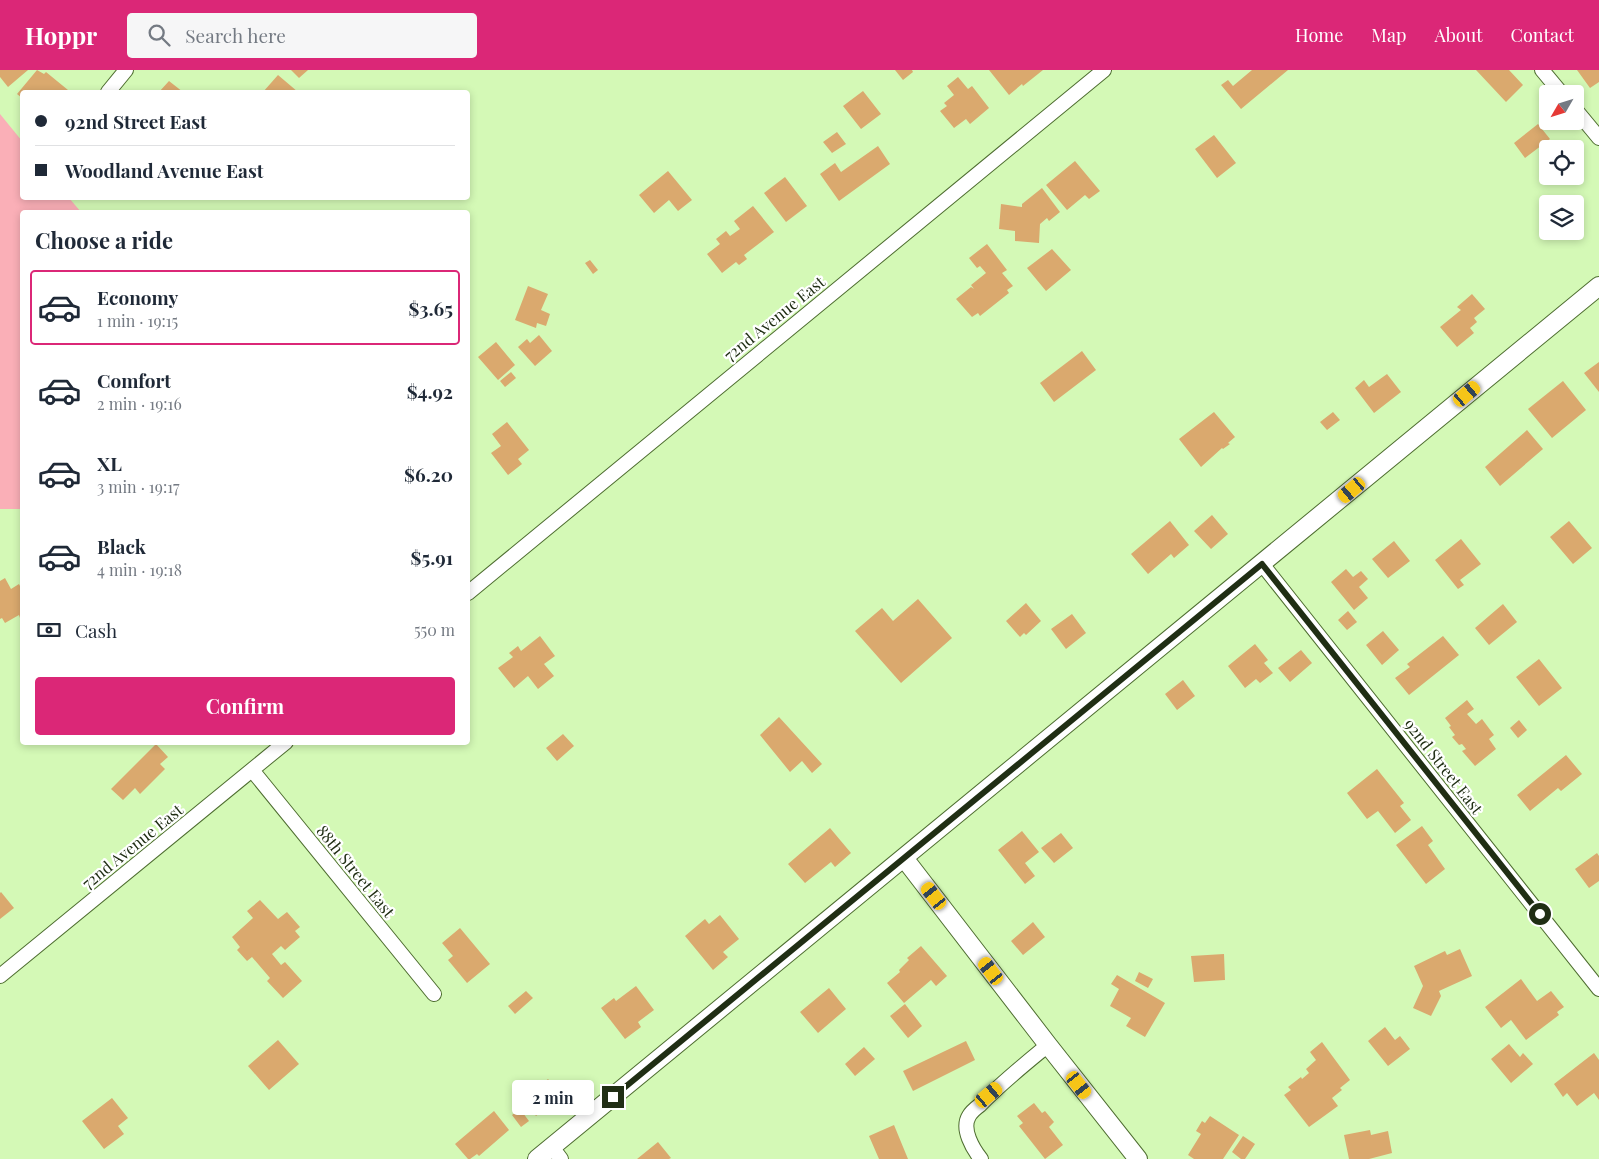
<!DOCTYPE html>
<meta charset="utf-8">
<style>
:root{--surface:#fff;--page:#f6f6f7;--text:#1f2937;--muted:#747a83;--line:#e0e1e3;--accent:#db2777}
body{margin:0;font-family:"Playfair Display",serif;background:var(--page);color:var(--text);height:100vh;display:flex;flex-direction:column;font-size:19px;white-space:nowrap}
*{box-sizing:border-box;margin:0}
p{font-size:16px;color:var(--muted)}
.icon{flex:none;width:28px;height:28px;fill:none;stroke:currentColor;stroke-width:2;stroke-linecap:round;stroke-linejoin:round}
.map{position:relative;flex:1;overflow:hidden}
.drawer{position:absolute;left:20px;top:140px;width:450px;height:535px;display:flex;flex-direction:column;background:var(--surface);border-radius:5px;box-shadow:0 2px 8px #0003}
.drawer>*{flex:none}
.hud{position:absolute;left:20px;top:20px;width:450px;height:110px;border-radius:5px;box-shadow:0 2px 8px #0003;display:grid;align-content:center;height:110px;padding:0 15px;background:var(--surface)}
.needle{width:32px;rotate:231deg}
.buttons{position:absolute;left:1539px;top:15px;display:grid;gap:10px}
.buttons a{display:grid;place-items:center;width:45px;height:45px;border-radius:5px;background:var(--surface);box-shadow:0 2px 8px #0003;font-size:25px}
.end{position:absolute;width:22px;height:22px;margin:-11px;border:6px solid #202e14;background:#fff;box-shadow:0 0 0 2px #fff}
.from{border-radius:50%}
.bubble{position:absolute;height:35px;border-radius:5px;background:var(--surface);box-shadow:0 2px 8px #0003;font-size:16px;font-weight:700;line-height:35px;text-align:center}
.car{position:absolute;width:15px;height:30px;margin:-15px -8px;border-radius:6px;box-shadow:0 0 4px 1px #0007;background:linear-gradient(#f5c518 24%,#345 0 40%,#f5c518 0 76%,#345 0 86%,#f5c518 0)}
.hud b{display:flex;align-items:center;gap:18px;height:48px;font-size:19px}
.hud b+b{border-top:1px solid var(--line)}
.hud i{width:12px;height:12px;background:var(--text)}
ul{padding:0;list-style:none}
li{display:flex;align-items:center;gap:15px;height:75px;margin:0 10px 8px;padding:0 5px;border:2px solid transparent;border-radius:5px}
li div{flex:1}
li b{display:block;font-size:19px}
li em{font-style:normal;font-weight:700}
li.active{border-color:var(--accent)}
li>.icon{width:45px;height:45px;stroke-width:1.5}
h2{padding:0 15px;font-size:22px;line-height:60px}
.pay{display:flex;align-items:center;gap:12px;height:55px;padding:0 15px;font-size:19px}
.pay p{margin-inline-start:auto}
.action{display:flex;gap:10px;margin-top:auto;padding:10px 15px}
.action a{flex:1;height:58px;border-radius:5px;background:var(--accent);color:#fff;font-size:20px;font-weight:700;line-height:58px;text-align:center}
header{display:flex;align-items:center;gap:30px;box-sizing:border-box;height:70px;padding:0 25px;background:var(--accent);color:#fff}
header strong{font-size:24px}
nav{display:flex;gap:28px;margin-inline-start:auto;font-size:18px}
.search{width:350px;height:45px;background:var(--page);display:flex;align-items:center;gap:12px;box-sizing:border-box;padding:0 18px;border-radius:5px;color:var(--muted);font-size:19px}
.map>svg:first-child{display:block}
</style>
<header>
<strong>Hoppr</strong>
<div class="search"><svg class="icon" aria-label="search" viewBox="0 0 24 24"><circle cx="10" cy="10" r="6"/><path d="M15 15l6 6"/></svg>Search here</div>
<nav><a>Home</a><a>Map</a><a>About</a><a>Contact</a></nav>
</header>
<div class="map">
<svg width="1599" height="1089" viewBox="0 0 1599 1089">
<rect width="100%" height="100%" fill="#d4f9b6"/>
<path fill="#faafb7" d="M0 44 22 71V128H69L81 142H22V439H0Z"/>
<path fill="#daa96e" d="M0 0H28L8 17 0 7Z
M37 0 44 4 46 2 68 20 70 22H22V28L17 24Z
M291 0H308L299 8Z
M895 0H912L913 2 903 10Z
M989 0H1043L1023 16 1022 14 1009 25Z
M1252 0H1288L1241 39 1221 15 1228 10 1233 16Z
M1476 0H1509L1523 15 1506 32Z
M1577 0H1599V12L1590 18Z
M278 5 298 22H263Z
M958 7 968 19 972 16 989 38 970 54 966 49 954 58 940 41 947 36 944 33 954 25 947 16Z
M169 11 183 22H159Z
M863 21 881 44 861 59 843 36Z
M1538 54 1550 69 1525 88 1514 73Z
M837 62 846 74 832 83 823 72Z
M1214 65 1236 93 1217 108 1195 79Z
M878 76 890 94 839 131 820 104 835 93 841 102Z
M1075 91 1100 121 1089 129 1085 125 1067 140 1046 115Z
M668 101 692 130 678 141 669 130 654 143 639 125Z
M785 107 807 136 786 152 764 123Z
M1042 118 1060 142 1049 151 1047 148 1040 154 1039 173 1015 171V161L999 159 1001 134 1022 137V134Z
M753 136 774 162 744 185 747 189 739 195 736 192 722 203 707 184 720 174 716 169 726 161 730 166 740 159 734 151Z
M987 174 1007 200 1002 203 1013 216 1007 220 1009 223 980 246 978 243 972 247 956 229 971 217 974 219 971 215 986 203 980 196 977 198 969 188Z
M1052 179 1071 200 1046 221 1027 198Z
M590 190 598 200 593 204 585 193Z
M528 216 548 224 541 240 550 244 546 256 537 253 536 258 515 250Z
M1472 224 1485 239 1474 248 1477 252 1470 258 1474 263 1457 277 1440 257 1461 240 1457 237Z
M539 265 552 281 535 296 518 277 527 269 530 273Z
M496 272 515 295 498 310 478 287Z
M1082 281 1096 300 1054 332 1040 313Z
M1599 292V322L1584 303Z
M511 302 516 308 505 317 500 311Z
M1387 304 1401 322 1374 343 1355 318 1364 310 1369 317Z
M1563 311 1586 340 1552 368 1528 339Z
M1214 342 1235 367 1228 373 1230 374 1223 379 1222 378 1201 397 1179 369Z
M1333 342 1340 350 1327 360 1320 352Z
M507 352 529 380 518 389 522 394 508 405 491 383 501 376 492 364Z
M1527 360 1543 379 1500 416 1485 397Z
M1212 445 1228 464 1211 479 1194 461Z
M1170 451 1189 475 1174 488 1171 484 1148 504 1131 484Z
M1569 451 1592 478 1573 494 1550 467Z
M1461 469 1481 494 1460 510 1464 515 1458 519 1435 490Z
M1394 471 1410 491 1388 508 1372 489Z
M1346 499 1353 507 1361 501 1368 509 1359 517 1368 528 1354 540 1331 512Z
M5 508 11 519 19 514 22 520V547L20 548 19 545 5 553 2 548 0 549V511Z
M918 529 952 568 901 613 855 561 882 538 893 551Z
M1026 533 1041 551 1026 565 1024 563 1020 567 1006 551Z
M1503 534 1517 552 1489 575 1475 558Z
M1348 541 1357 552 1347 560 1338 550Z
M1072 544 1086 563 1066 579 1051 559Z
M1383 561 1399 580 1382 595 1366 575Z
M540 566 555 586 544 594 554 606 538 619 528 606 514 618 498 598 513 587 509 583 518 576 521 581Z
M1443 566 1459 585 1409 625 1395 608 1410 597 1407 594Z
M1255 574 1268 590 1264 593 1273 603 1260 613 1256 609 1245 618 1228 596Z
M1301 580 1312 593 1290 612 1278 598Z
M1539 589 1562 618 1539 636 1516 607Z
M1183 610 1195 626 1177 640 1165 624Z
M1467 630 1474 639 1467 644 1476 654 1482 649 1494 665 1489 669 1496 679 1475 696 1462 681 1466 679 1462 674 1459 675 1452 667 1455 665 1449 657 1451 656 1445 648Z
M779 647 822 694 812 703 802 691 790 702 760 665Z
M1519 650 1527 660 1518 668 1510 658Z
M563 664 574 676 557 691 546 678Z
M156 674 168 687 160 694 165 699 140 724 135 718 123 730 111 719Z
M1566 685 1582 704 1561 721 1558 718 1530 741 1517 725Z
M1377 699 1404 733 1400 736 1411 750 1395 763 1378 741 1367 749 1347 723Z
M1422 756 1433 771 1428 775 1445 799 1426 814 1396 775Z
M830 758 851 783 835 797 831 792 805 813 788 794Z
M1022 761 1039 782 1025 793 1035 806 1025 814 998 780Z
M1061 763 1073 778 1054 793 1041 778Z
M1597 783 1599 786V811L1589 818 1575 799Z
M1 822 14 838 0 849V823Z
M260 830 278 849 287 842 300 857 295 861 300 867 285 880 281 876 272 884 281 895 285 892 302 911 283 928 267 911 270 908 252 887 247 891 237 880 240 877 232 867 253 848 247 841Z
M720 845 739 869 723 882 728 887 713 900 685 866 705 849 709 854Z
M1033 852 1045 867 1023 885 1011 871Z
M460 858 490 894 467 913 448 890 453 886 442 873Z
M921 876 947 906 936 916 931 910 904 933 887 913 900 902 899 900 909 890 907 888Z
M1460 879 1472 906 1439 921 1441 926 1431 946 1413 938 1423 916 1414 896 1445 881 1447 885Z
M1224 884 1225 910 1194 912 1191 886Z
M1139 902 1153 909 1148 918 1135 911Z
M1117 905 1165 933 1145 967 1126 956 1131 948 1110 936 1119 919 1111 914Z
M1521 909 1537 931 1551 921 1564 937 1557 942 1559 945 1526 970 1511 950 1501 958 1485 937Z
M636 916 654 940 638 952 641 957 625 969 601 938 614 928 616 931Z
M829 918 846 939 818 963 800 942Z
M526 921 533 928 515 944 508 936Z
M905 934 922 956 908 968 890 946Z
M1385 957 1395 970 1400 966 1410 979 1388 996 1368 971Z
M278 970 299 994 269 1020 248 996Z
M966 971 975 990 913 1021 903 1001Z
M1322 972 1350 1010 1340 1018 1342 1020 1332 1028 1338 1036 1309 1057 1284 1025 1291 1020 1288 1017 1301 1007 1302 1009 1309 1003 1306 999 1316 990 1310 982Z
M1509 974 1520 987 1523 983 1533 994 1511 1013 1491 989Z
M864 977 875 989 855 1006 845 994Z
M1594 983 1599 990V1030L1594 1023 1577 1036 1567 1023 1563 1027 1554 1014Z
M548 1009 559 1022 549 1031 551 1034 536 1046 523 1030Z
M112 1028 128 1048 118 1056 124 1064 104 1079 82 1051Z
M1034 1033 1042 1043 1045 1041 1054 1052 1049 1057 1063 1075 1045 1089 1019 1056 1023 1053 1017 1046Z
M520 1039 529 1051 521 1057 512 1045Z
M494 1041 509 1060 479 1086 477 1084 470 1089H468L455 1074Z
M1210 1046 1239 1065 1223 1089H1194L1188 1085 1201 1064 1196 1061 1202 1051 1205 1053Z
M894 1055 908 1089H879L869 1066Z
M1370 1060 1371 1065 1388 1061 1392 1083 1369 1089H1349L1344 1065Z
M1243 1066 1255 1074 1245 1089H1241L1232 1082Z
M658 1072 671 1088 669 1089H637Z"/>
<g fill="none" stroke-linecap="round" stroke-linejoin="round">
<defs>
<path id="minor" d="M1542 0 1562 24
M108 22 126 0
M1575 39 1599 68
M1262 494 1599 919
M468 523 1104 0
M252 700 434 924
M0 906 286 672
M552 1077 561 1089
M981 1089C973 1079 961 1059 969 1046 971 1042 976 1038 980 1035 1001 1013 1025 994 1048 975"/>
<path id="tertiary" d="M904 788 1048 975 1138 1089
M537 1089 1599 216"/>
</defs>
<use href="#minor" stroke="#4e6d30" stroke-width="16"/>
<use href="#tertiary" stroke="#4e6d30" stroke-width="20"/>
<use href="#minor" stroke="#fff" stroke-width="14"/>
<use href="#tertiary" stroke="#fff" stroke-width="18"/>
</g>
<g fill="none" stroke-linecap="round" stroke-linejoin="round">
<path stroke="#202e14" stroke-width="6" d="M613 1027 1262 494 1540 844"/>
</g>
<g text-anchor="middle" dominant-baseline="central" stroke-width="4.5" stroke-linejoin="round" paint-order="stroke">
<g font-size="16" fill="#202e14" stroke="#fff">
<text transform="translate(774 248) rotate(-39)">72nd Avenue East</text>
<text transform="translate(1444 696) rotate(52)">92nd Street East</text>
<text transform="translate(132 776) rotate(-39)">72nd Avenue East</text>
<text transform="translate(356 801) rotate(51)">88th Street East</text>
</g>
</g>
</svg>
<div class="buttons">
<a><svg class="needle" viewBox="-14 -14 28 28"><path d="M0-13l5 13h-10z" fill="#e53935"/><path d="M0 13l5-13h-10z" fill="#747a83"/></svg></a>
<a><svg class="icon" aria-label="locate" viewBox="0 0 24 24"><circle cx="12" cy="12" r="6"/><path d="M12 2v4M12 18v4M2 12h4M18 12h4"/></svg></a>
<a><svg class="icon" aria-label="layers" viewBox="0 0 24 24"><path d="M12 4l9 5-9 5-9-5zM3 14l9 5 9-5"/></svg></a>
</div>
<i class="end from" style="left:1540px;top:844px"></i>
<i class="end" style="left:613px;top:1027px"></i>
<div class="bubble" style="left:512px;top:1010px;width:82px">2 min</div>
<i class="car" style="left:1467px;top:324px;rotate:50deg"></i>
<i class="car" style="left:1352px;top:420px;rotate:230deg"></i>
<i class="car" style="left:934px;top:826px;rotate:322deg"></i>
<i class="car" style="left:991px;top:901px;rotate:323deg"></i>
<i class="car" style="left:1079px;top:1015px;rotate:142deg"></i>
<i class="car" style="left:989px;top:1025px;rotate:50deg"></i>
<div class="hud">
<b><i class="from"></i>92nd Street East</b>
<b><i></i>Woodland Avenue East</b>
</div>
<section class="drawer">
<h2>Choose a ride</h2>
<ul>
<li class="active"><svg class="icon" aria-label="car" viewBox="0 0 24 24"><path d="M5 17H2v-5l4-1 3-4h7l3 4 3 1v5h-3M9 17h6M6 11h13"/><circle cx="7" cy="17" r="2"/><circle cx="17" cy="17" r="2"/></svg><div><b>Economy</b><p>1 min · 19:15</p></div><em>$3.65</em></li>
<li><svg class="icon" aria-label="car" viewBox="0 0 24 24"><path d="M5 17H2v-5l4-1 3-4h7l3 4 3 1v5h-3M9 17h6M6 11h13"/><circle cx="7" cy="17" r="2"/><circle cx="17" cy="17" r="2"/></svg><div><b>Comfort</b><p>2 min · 19:16</p></div><em>$4.92</em></li>
<li><svg class="icon" aria-label="car" viewBox="0 0 24 24"><path d="M5 17H2v-5l4-1 3-4h7l3 4 3 1v5h-3M9 17h6M6 11h13"/><circle cx="7" cy="17" r="2"/><circle cx="17" cy="17" r="2"/></svg><div><b>XL</b><p>3 min · 19:17</p></div><em>$6.20</em></li>
<li><svg class="icon" aria-label="car" viewBox="0 0 24 24"><path d="M5 17H2v-5l4-1 3-4h7l3 4 3 1v5h-3M9 17h6M6 11h13"/><circle cx="7" cy="17" r="2"/><circle cx="17" cy="17" r="2"/></svg><div><b>Black</b><p>4 min · 19:18</p></div><em>$5.91</em></li>
</ul>
<div class="pay"><svg class="icon" aria-label="cash" viewBox="0 0 24 24"><path d="M3 7h18v10H3z"/><circle cx="12" cy="12" r="2"/></svg>Cash<p>550 m</p></div>
<div class="action"><a>Confirm</a></div>
</section>
</div>
